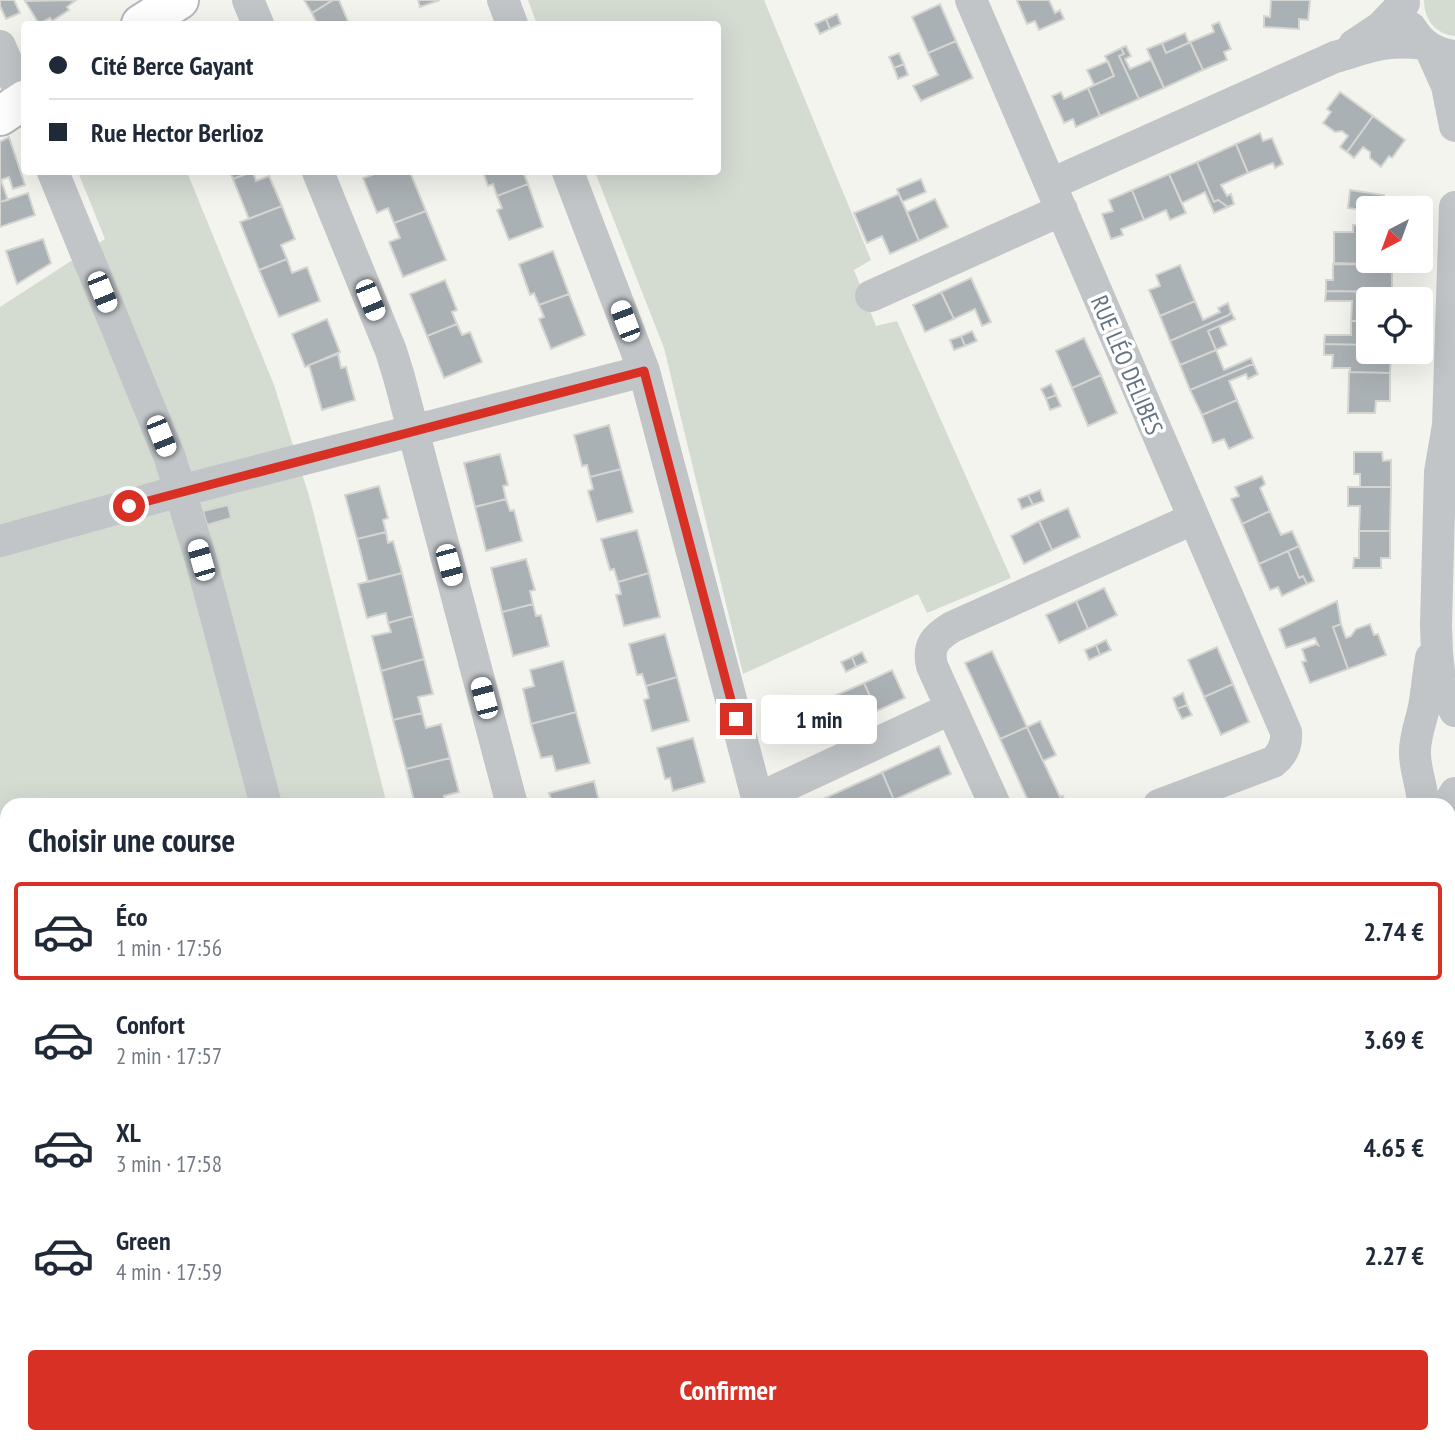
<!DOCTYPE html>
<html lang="fr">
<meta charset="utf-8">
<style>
:root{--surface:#fff;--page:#f2f2f3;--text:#1f2937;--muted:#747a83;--line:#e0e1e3;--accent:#d93025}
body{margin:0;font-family:"PT Sans Narrow",sans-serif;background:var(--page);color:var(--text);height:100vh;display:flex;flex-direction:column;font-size:26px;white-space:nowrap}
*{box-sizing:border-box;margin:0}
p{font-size:23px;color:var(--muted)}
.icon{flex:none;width:38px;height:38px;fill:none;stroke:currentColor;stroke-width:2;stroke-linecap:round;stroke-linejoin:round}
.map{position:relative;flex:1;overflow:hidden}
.sheet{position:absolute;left:0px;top:798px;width:1456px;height:646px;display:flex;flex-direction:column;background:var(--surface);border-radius:21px 21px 0 0;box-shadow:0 7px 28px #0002}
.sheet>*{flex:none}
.top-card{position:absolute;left:21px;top:21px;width:700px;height:154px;border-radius:7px;box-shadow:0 7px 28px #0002;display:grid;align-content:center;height:154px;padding:0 28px;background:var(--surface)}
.needle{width:46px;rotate:221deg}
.tools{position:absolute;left:1356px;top:196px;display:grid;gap:14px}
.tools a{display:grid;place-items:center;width:77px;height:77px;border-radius:7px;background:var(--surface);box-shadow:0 7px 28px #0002;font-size:35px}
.end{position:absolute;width:32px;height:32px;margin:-16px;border:9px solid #d93025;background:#fff;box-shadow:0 0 0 4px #fff}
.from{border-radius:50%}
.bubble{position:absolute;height:49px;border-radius:7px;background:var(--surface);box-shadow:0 7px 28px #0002;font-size:23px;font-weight:700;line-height:49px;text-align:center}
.car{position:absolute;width:21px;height:42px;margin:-21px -10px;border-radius:9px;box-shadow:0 0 5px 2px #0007;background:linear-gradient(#fff 24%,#345 0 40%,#fff 0 76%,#345 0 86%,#fff 0)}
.top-card b{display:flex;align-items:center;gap:24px;height:66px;font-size:26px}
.top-card b+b{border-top:2px solid var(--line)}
.top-card i{width:18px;height:18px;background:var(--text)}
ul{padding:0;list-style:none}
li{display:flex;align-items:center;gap:21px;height:98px;margin:0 14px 10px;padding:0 14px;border:4px solid transparent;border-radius:7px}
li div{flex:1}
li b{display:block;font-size:26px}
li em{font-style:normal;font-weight:700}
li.selected{border-color:var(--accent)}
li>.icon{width:63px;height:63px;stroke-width:1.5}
h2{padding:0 28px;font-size:32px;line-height:84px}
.button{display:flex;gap:14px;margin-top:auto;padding:14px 28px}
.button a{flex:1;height:80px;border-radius:7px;background:var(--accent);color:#fff;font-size:28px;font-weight:700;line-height:80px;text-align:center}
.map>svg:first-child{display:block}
</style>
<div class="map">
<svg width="1455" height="1443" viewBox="0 0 1455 1443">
<rect width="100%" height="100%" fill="#f4f4ef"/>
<path fill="#d4dbd1" d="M528 0H764L871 260 854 270 876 326 897 321 1011 578 927 613 918 594 743 674 664 348 595 172H718V24H537Z
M1424 0H1455V36C1435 34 1424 19 1424 0Z
M78 172H187L274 385 310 499 387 805H7V1121L0 1117V307L105 239Z
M0 1176 7 1181V1259L0 1258Z
M357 1437H433L445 1443H370Z
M533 1437H659L675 1443H546Z
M734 1437H929L932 1443H729Z"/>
<path fill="#aab1b5" stroke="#d5d5d2" stroke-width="2" d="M0 0H14L20 13 6 19 0 6Z
M76 0 67 7 69 10 52 21 50 18 39 24 25 1Z
M304 0H333L312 13Z
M333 0H339L349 24H315H317L312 13Z
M418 0H440L420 7Z
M1018 0H1049L1055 13 1060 10 1064 19 1039 30 1035 21 1027 24 1017 1Z
M1271 0H1310L1308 20 1299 19V29L1264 27V16L1270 17Z
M940 4 956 41 928 53 912 17Z
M837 14 841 24 830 29 826 19Z
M826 19 830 29 820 34 815 24Z
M1219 22 1231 49 1224 52 1227 60 1203 70 1190 42 1214 32 1212 25Z
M1185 33 1189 43 1166 53 1162 43Z
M956 41 973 78 921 101 913 86 938 75 928 53Z
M1190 42 1203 70 1164 88 1147 49 1162 43 1166 53Z
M1126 46 1131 56 1125 59 1130 69 1151 60 1164 88 1139 99 1119 56 1124 54 1121 48Z
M1121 48 1124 54 1119 56 1139 99 1100 116 1088 88 1114 76 1105 56Z
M899 53 904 64 894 68 889 57Z
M1108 61 1114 76 1094 85 1087 70Z
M904 64 908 75 898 79 894 68Z
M1088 88 1100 116 1076 127 1073 119 1064 123 1052 96 1061 92 1064 99Z
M1340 92 1373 116 1347 152 1340 147 1348 136 1342 131 1335 132 1323 123 1331 112 1327 109Z
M1373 116 1405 140 1392 158 1389 156 1381 167 1370 158V152L1363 147 1354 158 1347 152Z
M1260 133 1263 141 1272 138 1283 164 1275 168 1273 163 1248 173 1236 144Z
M9 137 25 185 13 189 9 177 1 180 8 200 0 202V142Z
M1236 144 1248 173 1221 185 1227 196 1231 194 1234 204 1228 207 1218 200 1214 202 1197 162Z
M1197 162 1214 202 1218 200 1228 207 1214 213 1205 192 1182 203 1169 174Z
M230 172H251L233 179Z
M251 172H253L256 181 269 176 282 206 249 219 233 179Z
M380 172H410L426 211 394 223 388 208 377 213 363 178Z
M483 172H523L528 184 497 196 493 184 488 186Z
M1169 174 1186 213 1170 220 1166 210 1144 220 1132 190Z
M921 179 926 192 902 202 897 189Z
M528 184 543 227 509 240 497 210 502 208 497 196Z
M1132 190 1144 220 1121 229 1123 235 1111 239 1102 214 1113 211 1109 200Z
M1350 190 1384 195 1383 208H1368V211L1348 208Z
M28 193 35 215 0 227V202Z
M899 194 919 241 890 254 882 236 867 243 854 213Z
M935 199 948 227 919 241 907 212Z
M282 206 295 239 281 245 287 259 259 270 240 222Z
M426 211 446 260 403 277 389 242 400 238 394 223Z
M1353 225H1368V261H1392V265L1334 263V232H1353Z
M43 239 51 263 17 284 6 251Z
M553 251 569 294 539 305 534 293 530 295 519 264Z
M287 259 292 273 307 267 320 301 279 317 259 270Z
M1333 264 1392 265V292L1326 291V280H1333Z
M1180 265 1195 301 1160 316 1149 290 1160 286 1156 275Z
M971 278 991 322 982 326 975 309 954 319 941 292Z
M445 280 457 310 452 312 457 324 427 336 410 294Z
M1326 291 1392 292V299H1368V321H1351L1352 301H1325Z
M941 292 954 319 925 332 913 305Z
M569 294 585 335 551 349 539 319 544 317 539 305Z
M1195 301 1203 320 1220 312 1218 308 1228 303 1231 312 1229 315 1170 341 1160 316Z
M1231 312 1235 319 1208 331 1216 350 1180 365 1170 341 1229 315Z
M327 319 340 352 305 367 292 334Z
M1351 321H1368V345L1324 344 1325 335H1351Z
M457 324 462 335 470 332 482 362 444 378 427 336Z
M1219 326 1227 345 1216 350 1208 331Z
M972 331 977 341 965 346 961 336Z
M961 336 965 346 954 350 950 340Z
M1084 338 1101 375 1072 388 1056 351Z
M1324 344 1368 345V352H1391L1390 373 1350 372V368H1332L1333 355H1324Z
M1216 350 1224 370 1251 358 1254 365H1250L1190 390 1180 365Z
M338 354 341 368 346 367 355 400 322 410 309 365Z
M1250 365H1254L1258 374 1248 379 1246 374 1229 381 1237 400 1202 415 1190 390Z
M1349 372 1390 373V401H1376L1375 413H1348Z
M1101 375 1117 413 1088 426 1072 388Z
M1051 384 1056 395 1046 399 1041 389Z
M1056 395 1061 406 1050 410 1046 399Z
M1237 400 1253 438 1229 449 1224 439 1213 443 1202 415Z
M609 425 621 469 590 477 587 465 582 466 574 435Z
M1354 452H1382L1383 461 1391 460V487H1360V474H1354Z
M500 454 508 485 503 486 506 499 475 507 464 463Z
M621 469 633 512 597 522 588 491 593 489 590 477Z
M1262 476 1265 484 1260 488 1270 511 1242 524 1231 499 1239 496 1235 487Z
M379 486 388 518 383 520 386 532 357 539 345 495Z
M1348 487H1391L1390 531H1359L1360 506H1348Z
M1040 490 1044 501 1033 505 1028 495Z
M1028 495 1033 505 1022 509 1018 499Z
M506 499 510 511 514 510 522 541 486 551 475 507Z
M228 505 231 518 207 525 203 511Z
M1068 508 1080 537 1052 550 1039 521Z
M1270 511 1281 535 1292 531 1299 546 1259 564 1242 524Z
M1039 521 1052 550 1024 564 1011 536Z
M637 530 649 573 618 582 614 569 610 570 601 539Z
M1359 531H1390V558H1381V568H1353L1354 558H1359Z
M386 532 388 543 393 541 402 573 368 582 357 539Z
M1299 546 1314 581 1307 584 1303 576 1299 578 1288 551Z
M1288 551 1299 578 1303 576 1307 584 1282 596 1278 587 1270 590 1259 564Z
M526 559 535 590 530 591 533 604 502 612 491 568Z
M402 573 413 616 388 623 386 613 367 618 358 584Z
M649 573 660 617 624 626 616 595 621 594 618 582Z
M1104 588 1117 615 1088 629 1076 601Z
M1076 601 1088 629 1059 643 1046 615Z
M1337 601 1341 624 1333 627 1348 669 1310 683 1302 662 1306 661 1302 649 1316 644 1318 645 1315 638 1286 648 1279 629Z
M533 604 536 616 541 615 549 646 513 656 502 612Z
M413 616 424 659 381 671 372 636 391 632 388 623Z
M1341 624 1346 638 1351 636 1356 629 1370 624 1374 635 1378 634 1386 655 1348 669 1333 627Z
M665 634 677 677 646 686 642 674 637 675 629 644Z
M1106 640 1111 650 1100 655 1096 645Z
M1096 645 1100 655 1089 660 1085 650Z
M1217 647 1233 684 1204 697 1188 660Z
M992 651 1027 727 1000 739 965 663Z
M862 652 867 662 856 667 852 657Z
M852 657 856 667 846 672 841 662Z
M424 659 433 694 418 697 422 713 393 720 381 671Z
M563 661 576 712 531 724 523 689 534 686 530 670Z
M892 670 905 698 877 711 864 683Z
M677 677 689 721 652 731 644 700 649 698 646 686Z
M864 683 877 711 847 724 834 696Z
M1233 684 1249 722 1221 735 1204 697Z
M1183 693 1187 705 1177 709 1173 698Z
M1187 705 1192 715 1182 719 1177 709Z
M576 712 590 763 556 771 552 756 541 758 531 724Z
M422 713 426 728 441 724 450 758 406 769 393 720Z
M1040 721 1056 755 1043 761 1027 727Z
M1027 727 1060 797 1063 796 1066 805H1030L1000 739Z
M693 738 705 782 673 791 670 778 665 779 657 748Z
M939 746 951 774 894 800 882 772Z
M450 758 459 792 444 796 446 805H415L406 769Z
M882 772 894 800 883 805H825L823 799Z
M594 781 600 805H553L549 793Z
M0 1266 7 1267V1301L5 1300V1297L0 1296Z
M7 1412V1437H23L24 1439 11 1443H0V1414Z
M112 1437H128L130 1443H96Z
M128 1437H162L164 1443H130Z
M1102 1437H1164L1165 1443H1102Z
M1210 1437H1323L1320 1443H1210Z"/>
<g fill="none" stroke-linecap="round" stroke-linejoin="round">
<defs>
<path id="secondary" d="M141 24 179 0
M0 116 24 100
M0 1147 7 1151
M481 1437 493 1443"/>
</defs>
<use href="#secondary" stroke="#b4b8bc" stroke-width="42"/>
<path stroke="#c1c5c8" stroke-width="16" d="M1031 1437 1033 1443"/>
<path stroke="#c1c5c8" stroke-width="32" d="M248 0 258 24
M503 0 512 24
M971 0 1286 732C1287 744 1283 754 1273 762L1159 805
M1411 28C1421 45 1435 54 1455 56
M1354 45 1381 27 1404 3
M0 46 24 102
M1430 48 1447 86 1455 126
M53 172 170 458 201 560 266 805
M318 172 391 351 399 377 512 805
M568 172 644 371 759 805
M1051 184 1335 57C1370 47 1387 39 1423 44
M1455 207 1448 425 1440 472 1436 625 1437 653 1440 681 1455 711
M871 296 1062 210
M0 541 180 491 644 371
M757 799 950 709
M995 805 932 666C927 645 936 637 952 627L1193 519
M1423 805C1423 786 1414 769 1415 751 1415 736 1421 722 1424 707 1427 691 1428 674 1431 658
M1448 805 1455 793
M0 887 7 908
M0 1349 7 1351
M1449 1423 1455 1422
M206 1437 208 1443
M327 1437 340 1443
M737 1437 754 1443
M947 1437 949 1443
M1413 1437V1443"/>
<use href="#secondary" stroke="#fff" stroke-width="38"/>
</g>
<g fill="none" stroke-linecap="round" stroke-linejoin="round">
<path stroke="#d93025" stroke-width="9" d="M129 506 644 371 736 719"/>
</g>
<g text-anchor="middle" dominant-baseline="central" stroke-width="7" stroke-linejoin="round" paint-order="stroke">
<g font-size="24" fill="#637380" stroke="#fff">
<text transform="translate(1127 365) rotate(67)">RUE LÉO DELIBES</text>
</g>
</g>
</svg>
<div class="tools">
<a><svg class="needle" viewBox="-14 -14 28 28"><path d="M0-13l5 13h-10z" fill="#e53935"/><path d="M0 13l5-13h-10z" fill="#747a83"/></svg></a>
<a><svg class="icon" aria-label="locate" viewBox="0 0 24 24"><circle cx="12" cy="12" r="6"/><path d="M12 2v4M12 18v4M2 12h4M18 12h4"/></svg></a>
</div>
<i class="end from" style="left:129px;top:506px"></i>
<i class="end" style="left:736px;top:719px"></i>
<div class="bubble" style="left:761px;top:695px;width:116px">1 min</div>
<i class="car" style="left:102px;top:292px;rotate:158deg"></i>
<i class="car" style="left:370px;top:300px;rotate:158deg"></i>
<i class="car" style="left:625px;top:321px;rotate:339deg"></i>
<i class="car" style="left:161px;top:436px;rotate:158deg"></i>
<i class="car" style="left:201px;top:560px;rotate:344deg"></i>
<i class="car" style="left:449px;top:565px;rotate:165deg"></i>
<i class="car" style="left:484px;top:698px;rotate:345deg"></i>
<div class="top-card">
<b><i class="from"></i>Cité Berce Gayant</b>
<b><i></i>Rue Hector Berlioz</b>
</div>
<section class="sheet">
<h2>Choisir une course</h2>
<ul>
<li class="selected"><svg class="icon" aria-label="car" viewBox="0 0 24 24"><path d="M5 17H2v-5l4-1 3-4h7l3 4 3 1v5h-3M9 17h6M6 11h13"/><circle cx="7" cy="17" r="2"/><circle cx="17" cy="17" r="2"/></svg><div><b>Éco</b><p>1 min · 17:56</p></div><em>2.74 €</em></li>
<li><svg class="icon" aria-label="car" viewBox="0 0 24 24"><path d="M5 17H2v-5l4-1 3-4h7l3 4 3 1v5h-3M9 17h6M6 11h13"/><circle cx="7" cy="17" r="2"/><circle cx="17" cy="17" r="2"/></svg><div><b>Confort</b><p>2 min · 17:57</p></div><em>3.69 €</em></li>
<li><svg class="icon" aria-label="car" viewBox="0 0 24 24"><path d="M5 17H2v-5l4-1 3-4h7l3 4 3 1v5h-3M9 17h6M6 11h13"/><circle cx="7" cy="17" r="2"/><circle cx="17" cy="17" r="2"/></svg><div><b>XL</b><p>3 min · 17:58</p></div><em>4.65 €</em></li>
<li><svg class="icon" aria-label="car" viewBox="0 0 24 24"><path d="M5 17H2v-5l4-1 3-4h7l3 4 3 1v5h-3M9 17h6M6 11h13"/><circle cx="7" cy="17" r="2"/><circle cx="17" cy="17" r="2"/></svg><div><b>Green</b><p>4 min · 17:59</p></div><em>2.27 €</em></li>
</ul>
<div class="button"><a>Confirmer</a></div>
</section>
</div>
